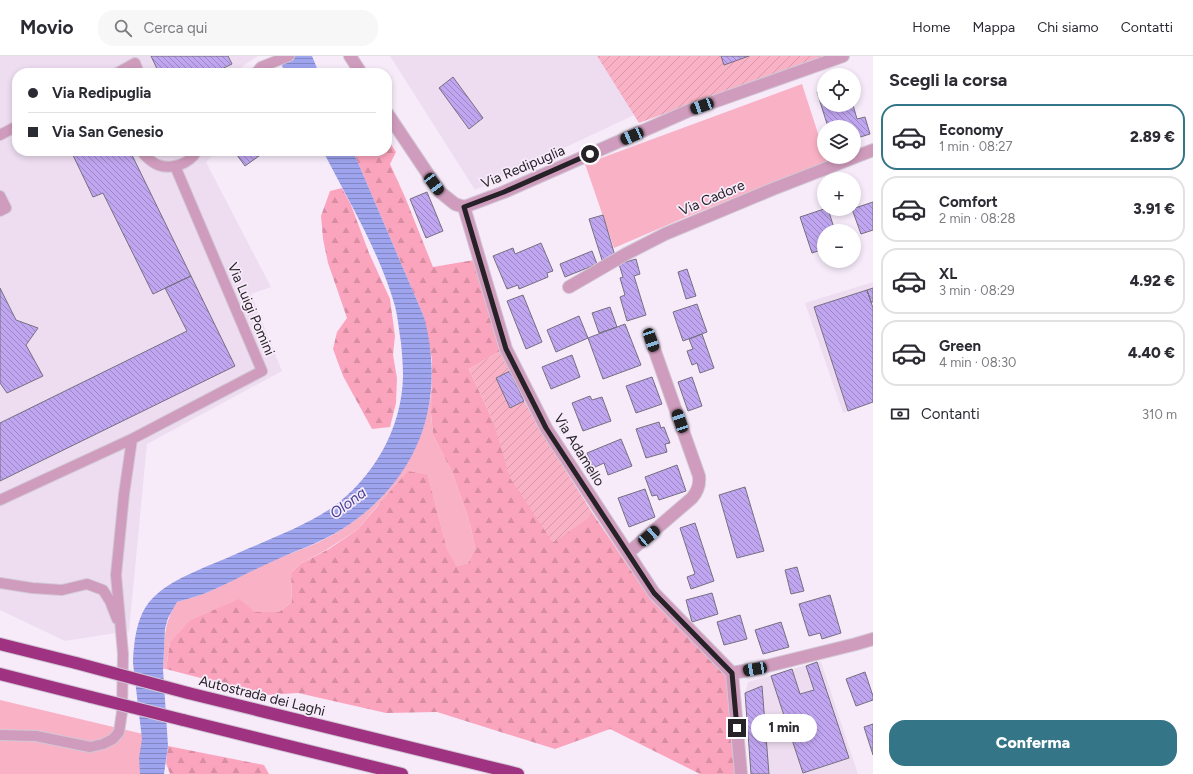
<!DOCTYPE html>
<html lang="it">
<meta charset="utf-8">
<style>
:root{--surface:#fff;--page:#f7f7f7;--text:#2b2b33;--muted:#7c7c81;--line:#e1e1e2;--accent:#347588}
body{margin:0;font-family:Figtree,sans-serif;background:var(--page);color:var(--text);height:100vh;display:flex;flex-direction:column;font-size:15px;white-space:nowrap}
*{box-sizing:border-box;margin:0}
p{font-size:13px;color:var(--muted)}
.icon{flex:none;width:22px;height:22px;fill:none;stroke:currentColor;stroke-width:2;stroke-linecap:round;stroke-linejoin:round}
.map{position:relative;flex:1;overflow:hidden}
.sheet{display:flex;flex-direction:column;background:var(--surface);width:320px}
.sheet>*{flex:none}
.hud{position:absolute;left:12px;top:12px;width:380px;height:88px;border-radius:16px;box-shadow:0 2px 6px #0003;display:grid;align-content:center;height:88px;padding:0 16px;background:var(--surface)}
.fabs{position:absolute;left:817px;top:12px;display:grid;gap:8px}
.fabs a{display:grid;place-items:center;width:44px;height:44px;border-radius:50%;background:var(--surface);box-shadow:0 2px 6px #0003;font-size:20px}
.end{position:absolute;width:18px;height:18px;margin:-9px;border:5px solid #262227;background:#fff;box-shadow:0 0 0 2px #fff}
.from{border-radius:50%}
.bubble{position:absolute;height:28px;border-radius:14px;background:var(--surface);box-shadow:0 2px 6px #0003;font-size:13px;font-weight:800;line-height:28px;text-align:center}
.car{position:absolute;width:12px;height:24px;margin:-12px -6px;border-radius:5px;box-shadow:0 0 3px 1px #0007;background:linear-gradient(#222 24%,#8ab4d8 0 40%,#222 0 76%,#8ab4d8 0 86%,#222 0)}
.hud b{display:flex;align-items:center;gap:14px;height:38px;font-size:15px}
.hud b+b{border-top:1px solid var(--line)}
.hud i{width:10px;height:10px;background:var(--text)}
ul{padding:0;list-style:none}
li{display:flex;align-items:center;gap:12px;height:66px;margin:0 8px 6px;padding:0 8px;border:2px solid var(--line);border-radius:16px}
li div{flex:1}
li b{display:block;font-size:15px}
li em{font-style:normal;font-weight:800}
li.on{border-color:var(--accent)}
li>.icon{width:36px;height:36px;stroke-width:1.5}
h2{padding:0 16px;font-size:18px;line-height:48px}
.pay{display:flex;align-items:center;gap:10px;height:44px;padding:0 16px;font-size:15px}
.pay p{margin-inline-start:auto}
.button{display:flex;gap:8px;margin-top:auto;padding:8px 16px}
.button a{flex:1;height:46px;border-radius:16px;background:var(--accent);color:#fff;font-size:16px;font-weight:800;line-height:46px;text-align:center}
header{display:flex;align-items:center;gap:24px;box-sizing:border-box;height:56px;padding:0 20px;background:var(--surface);border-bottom:1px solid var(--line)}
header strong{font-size:19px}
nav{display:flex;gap:22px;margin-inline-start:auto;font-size:14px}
.search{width:280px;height:36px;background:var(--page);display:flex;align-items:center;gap:10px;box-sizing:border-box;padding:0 14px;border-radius:16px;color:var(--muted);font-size:15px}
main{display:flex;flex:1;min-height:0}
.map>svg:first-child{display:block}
</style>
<header>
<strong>Movio</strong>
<div class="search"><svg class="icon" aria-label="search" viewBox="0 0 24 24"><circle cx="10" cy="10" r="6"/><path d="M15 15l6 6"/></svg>Cerca qui</div>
<nav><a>Home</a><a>Mappa</a><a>Chi siamo</a><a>Contatti</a></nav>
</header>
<main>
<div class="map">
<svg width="873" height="718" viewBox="0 0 873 718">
<defs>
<pattern id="forest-firs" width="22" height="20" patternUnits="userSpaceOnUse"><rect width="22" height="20" fill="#fba4bd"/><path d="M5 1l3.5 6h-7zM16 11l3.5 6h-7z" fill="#d78da2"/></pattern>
<pattern id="garden-furrows" width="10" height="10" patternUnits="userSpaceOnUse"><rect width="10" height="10" fill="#f9b2c5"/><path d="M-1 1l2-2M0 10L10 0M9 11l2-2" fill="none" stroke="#d599a9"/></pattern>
<pattern id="water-rules" width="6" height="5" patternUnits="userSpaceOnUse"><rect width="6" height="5" fill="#9ea4ee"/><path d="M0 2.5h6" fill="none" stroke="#8185c1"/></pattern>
<pattern id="building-back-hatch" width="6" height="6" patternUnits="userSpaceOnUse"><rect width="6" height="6" fill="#c0a6f0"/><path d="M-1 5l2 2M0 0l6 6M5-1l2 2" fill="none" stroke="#9c87c2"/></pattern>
</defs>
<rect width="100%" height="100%" fill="#f7ebfa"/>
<path fill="#eeddf1" d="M0 0H258L233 17H17V95H217L206 106 271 231 251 238 282 315 147 388 129 575 65 585 0 554Z
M390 0H597L634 59 475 134Z
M873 226V346L843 357 805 247Z
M817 606H821L858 718H751L745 637 748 626Z"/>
<path fill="#f9b2c5" d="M802 28 824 96V101H826L827 105 686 161 614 192 585 108Z
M432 331 431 358 433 379 452 416 470 467 475 492 468 507 457 510 447 495 428 419 378 449 357 474 326 494 300 508 291 517 292 546 279 556H256L239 544 170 586 166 613H163C165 587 162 569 177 546 190 542 203 539 215 533 234 524 252 514 272 505 296 495 322 487 344 472 396 438 424 392 432 331Z
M0 644 143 678 150 718H0Z"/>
<path fill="url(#forest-firs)" d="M387 82 396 96 390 108 405 141 433 211 474 204 502 294 469 313 493 365 553 486 593 458 651 544 728 621 737 718H700L610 673 555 693 437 656 386 657 298 637 266 639 166 613 170 586 191 564 239 543 256 556H279L292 546 291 517 300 508 329 493 357 474 408 415 428 419 447 494 457 510 468 507 475 492 470 467 452 416 433 379 431 357 432 304 424 261 353 95H387Z
M342 132 351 149 369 197 390 243 395 280 393 299 397 322 396 347 390 371 372 373 343 320 333 293 337 276 347 262 328 207 323 183 321 160 330 135Z
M168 690 264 709 269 718H170L166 707Z"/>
<path fill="url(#garden-furrows)" d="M597 0H823L639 67Z
M502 294 510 315 497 322 524 345 549 388 593 458 553 487 510 422 493 365 469 313Z"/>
<path fill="url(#water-rules)" d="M278 0H312L319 17H285Z
M323 95H353L424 261C447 347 418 424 344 472 321 487 294 495 269 507 251 515 233 525 215 533 203 539 190 542 177 546L168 562 165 573 163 613 168 690 164 718H140L139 702 142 683 133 607C134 583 137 555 156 539 175 521 212 509 236 498 267 484 301 472 330 453 373 423 402 373 403 320 403 309 402 298 401 287 399 275 398 262 395 250 380 197 348 144 323 95Z"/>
<path fill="url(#building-back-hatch)" stroke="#75707f" d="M151 0H228L232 8 213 17H159Z
M721 0H749L724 9Z
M453 21 483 62 469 73 439 32Z
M824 33V49H853L857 63 865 61 870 78 854 83V71H828L817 36Z
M71 95H130L191 220 153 238 103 137 93 141Z
M234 95H266L245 110Z
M427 136 443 175 426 182 410 143Z
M873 146V174L861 178 852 153Z
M824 153H828L835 175H824V193L812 197 800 161Z
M603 159 615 200 602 204 589 163Z
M541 187 553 215 547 217 548 221 519 233 518 229 507 233 493 200 513 192 515 198Z
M592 195 597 208 565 221 560 208Z
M636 203 640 218 634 220 646 259 627 265 620 241 625 239 620 222 623 221 619 208Z
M687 213 696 240 686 243 678 216Z
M191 220 235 310 0 425V367L187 275 165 232Z
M0 232 16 264 38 272 26 289 43 320 7 337 0 327Z
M873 232V246H871L867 234Z
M867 234 873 252V346L848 355 814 251Z
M523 239 542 286 526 293 507 245Z
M697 248 707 276 683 285 673 256Z
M610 251 617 271 599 277 592 257Z
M579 260 588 282 556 296 547 274Z
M625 268 641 309 603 323 588 282Z
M702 278 714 312 700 317 697 307 692 309 687 295 693 293 689 283Z
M572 299 580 321 551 333 542 311Z
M510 315 524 345 510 352 496 322Z
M652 321 662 348 636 357 626 330Z
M692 321 702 350 688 355 678 326Z
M590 340 592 344 602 341 611 365 583 375 572 347Z
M659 366 661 372 664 371 670 387 665 388 667 396 646 402 636 373Z
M621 383 632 410 608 419 604 407 593 412 587 397Z
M677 409 686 435 659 444 657 439 652 440 645 421Z
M745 431 764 495 737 502 719 439Z
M645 433 655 461 629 471 618 442Z
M695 467 714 525 691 533 687 521 695 518 680 472Z
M797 511 804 535 791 538 785 514Z
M712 537 718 558 692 566 686 544Z
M830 539 841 577 822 583 820 577 809 580 799 548Z
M740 559 747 583 724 589 717 566Z
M781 566 789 591 763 598 755 574Z
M817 606 849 702 803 717 771 620 792 613 800 638 814 634 806 610Z
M865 616 873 640V644L856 650 846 623Z
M762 630 769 718H751L745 637Z
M873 668V699L864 671Z"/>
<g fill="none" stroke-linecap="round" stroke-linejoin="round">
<defs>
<path id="service" d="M117 17 135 7 139 17
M256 17 261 11 289 0
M0 79 17 70
M141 95C146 101 151 106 158 109 172 114 189 108 197 95
M0 140 6 152 0 155
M0 444 132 383 262 315 175 110
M0 527 32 532 62 534 87 528 103 534 110 545 117 563
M0 679 36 680 90 691 103 688 113 683 119 676 122 656 123 598 116 519 124 438 132 383"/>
<path id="minor" d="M350 0 361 17
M387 57 440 136 455 148 464 151 504 136 688 55 843 0
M464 151 506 293 546 372 654 537 732 617
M569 231 626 198 665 178 773 133 873 94
M628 497 692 442C698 435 700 429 699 420L651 284
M732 617 755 613 856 588 873 583
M732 617 741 718"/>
<path id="motorway" d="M0 588 76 607
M0 618 91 641
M188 637 518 718
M183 664 402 718"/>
</defs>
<use href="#service" stroke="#d1c7d4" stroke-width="12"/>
<use href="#minor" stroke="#d1c7d4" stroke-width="14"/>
<use href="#motorway" stroke="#d1c7d4" stroke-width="14"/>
<use href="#service" stroke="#d09cbd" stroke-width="10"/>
<use href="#minor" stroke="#d09cbd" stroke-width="12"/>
<use href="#motorway" stroke="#a03381" stroke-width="12"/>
<defs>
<path id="motorway-bridge" d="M76 607 188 637
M91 641 183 664"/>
</defs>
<use href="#motorway-bridge" stroke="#d1c7d4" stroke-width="14" stroke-linecap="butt"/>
<use href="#motorway-bridge" stroke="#a03381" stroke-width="12"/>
</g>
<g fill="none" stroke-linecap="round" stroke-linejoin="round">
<path stroke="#262227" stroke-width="5" d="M590 98 504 136 464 151 506 293 546 372 654 537 732 617 737 672"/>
</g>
<g text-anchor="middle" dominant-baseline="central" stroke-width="3.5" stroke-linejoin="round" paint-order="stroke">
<g font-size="14" fill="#262227" stroke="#f7ebfa">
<text transform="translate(523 111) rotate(-23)">Via Redipuglia</text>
<text transform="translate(712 142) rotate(-23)">Via Cadore</text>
<text transform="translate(251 253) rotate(67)">Via Luigi Pomini</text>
<text transform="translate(579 394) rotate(58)">Via Adamello</text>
<text transform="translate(262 640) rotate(14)">Autostrada dei Laghi</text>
</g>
<g font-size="15" font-style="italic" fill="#434197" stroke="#f7ebfa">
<text transform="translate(348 447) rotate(-37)">Olona</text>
</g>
</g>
</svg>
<div class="fabs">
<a><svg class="icon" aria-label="locate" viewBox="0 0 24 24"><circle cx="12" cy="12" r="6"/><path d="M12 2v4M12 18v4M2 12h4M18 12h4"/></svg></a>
<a><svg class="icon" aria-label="layers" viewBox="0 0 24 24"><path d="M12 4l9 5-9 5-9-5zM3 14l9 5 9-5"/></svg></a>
<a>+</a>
<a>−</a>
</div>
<i class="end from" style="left:590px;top:98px"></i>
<i class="end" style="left:737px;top:672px"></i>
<div class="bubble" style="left:751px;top:658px;width:66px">1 min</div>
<i class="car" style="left:702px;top:50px;rotate:250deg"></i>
<i class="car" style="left:632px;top:80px;rotate:246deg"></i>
<i class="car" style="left:434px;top:128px;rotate:143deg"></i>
<i class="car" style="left:651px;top:284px;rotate:161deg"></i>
<i class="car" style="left:680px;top:365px;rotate:341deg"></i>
<i class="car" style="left:649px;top:480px;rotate:49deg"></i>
<i class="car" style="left:755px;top:613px;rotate:260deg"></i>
<div class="hud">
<b><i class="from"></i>Via Redipuglia</b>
<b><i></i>Via San Genesio</b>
</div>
</div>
<section class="sheet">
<h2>Scegli la corsa</h2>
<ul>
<li class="on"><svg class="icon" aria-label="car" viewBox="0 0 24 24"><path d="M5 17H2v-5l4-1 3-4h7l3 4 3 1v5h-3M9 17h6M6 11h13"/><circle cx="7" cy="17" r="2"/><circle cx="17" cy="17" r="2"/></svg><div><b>Economy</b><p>1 min · 08:27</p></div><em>2.89 €</em></li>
<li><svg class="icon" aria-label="car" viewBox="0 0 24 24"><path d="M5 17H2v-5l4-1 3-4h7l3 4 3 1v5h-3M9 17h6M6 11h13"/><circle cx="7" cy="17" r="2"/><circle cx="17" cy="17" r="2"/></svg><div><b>Comfort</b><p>2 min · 08:28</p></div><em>3.91 €</em></li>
<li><svg class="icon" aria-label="car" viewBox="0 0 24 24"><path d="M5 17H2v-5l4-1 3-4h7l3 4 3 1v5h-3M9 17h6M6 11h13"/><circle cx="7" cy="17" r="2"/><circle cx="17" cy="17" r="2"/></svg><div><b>XL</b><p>3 min · 08:29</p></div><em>4.92 €</em></li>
<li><svg class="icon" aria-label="car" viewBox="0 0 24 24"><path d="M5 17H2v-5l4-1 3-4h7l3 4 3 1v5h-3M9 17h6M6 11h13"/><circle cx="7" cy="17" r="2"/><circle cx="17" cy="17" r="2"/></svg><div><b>Green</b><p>4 min · 08:30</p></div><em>4.40 €</em></li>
</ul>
<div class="pay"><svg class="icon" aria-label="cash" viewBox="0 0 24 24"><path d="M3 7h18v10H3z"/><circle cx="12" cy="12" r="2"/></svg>Contanti<p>310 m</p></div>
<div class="button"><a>Conferma</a></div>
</section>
</main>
